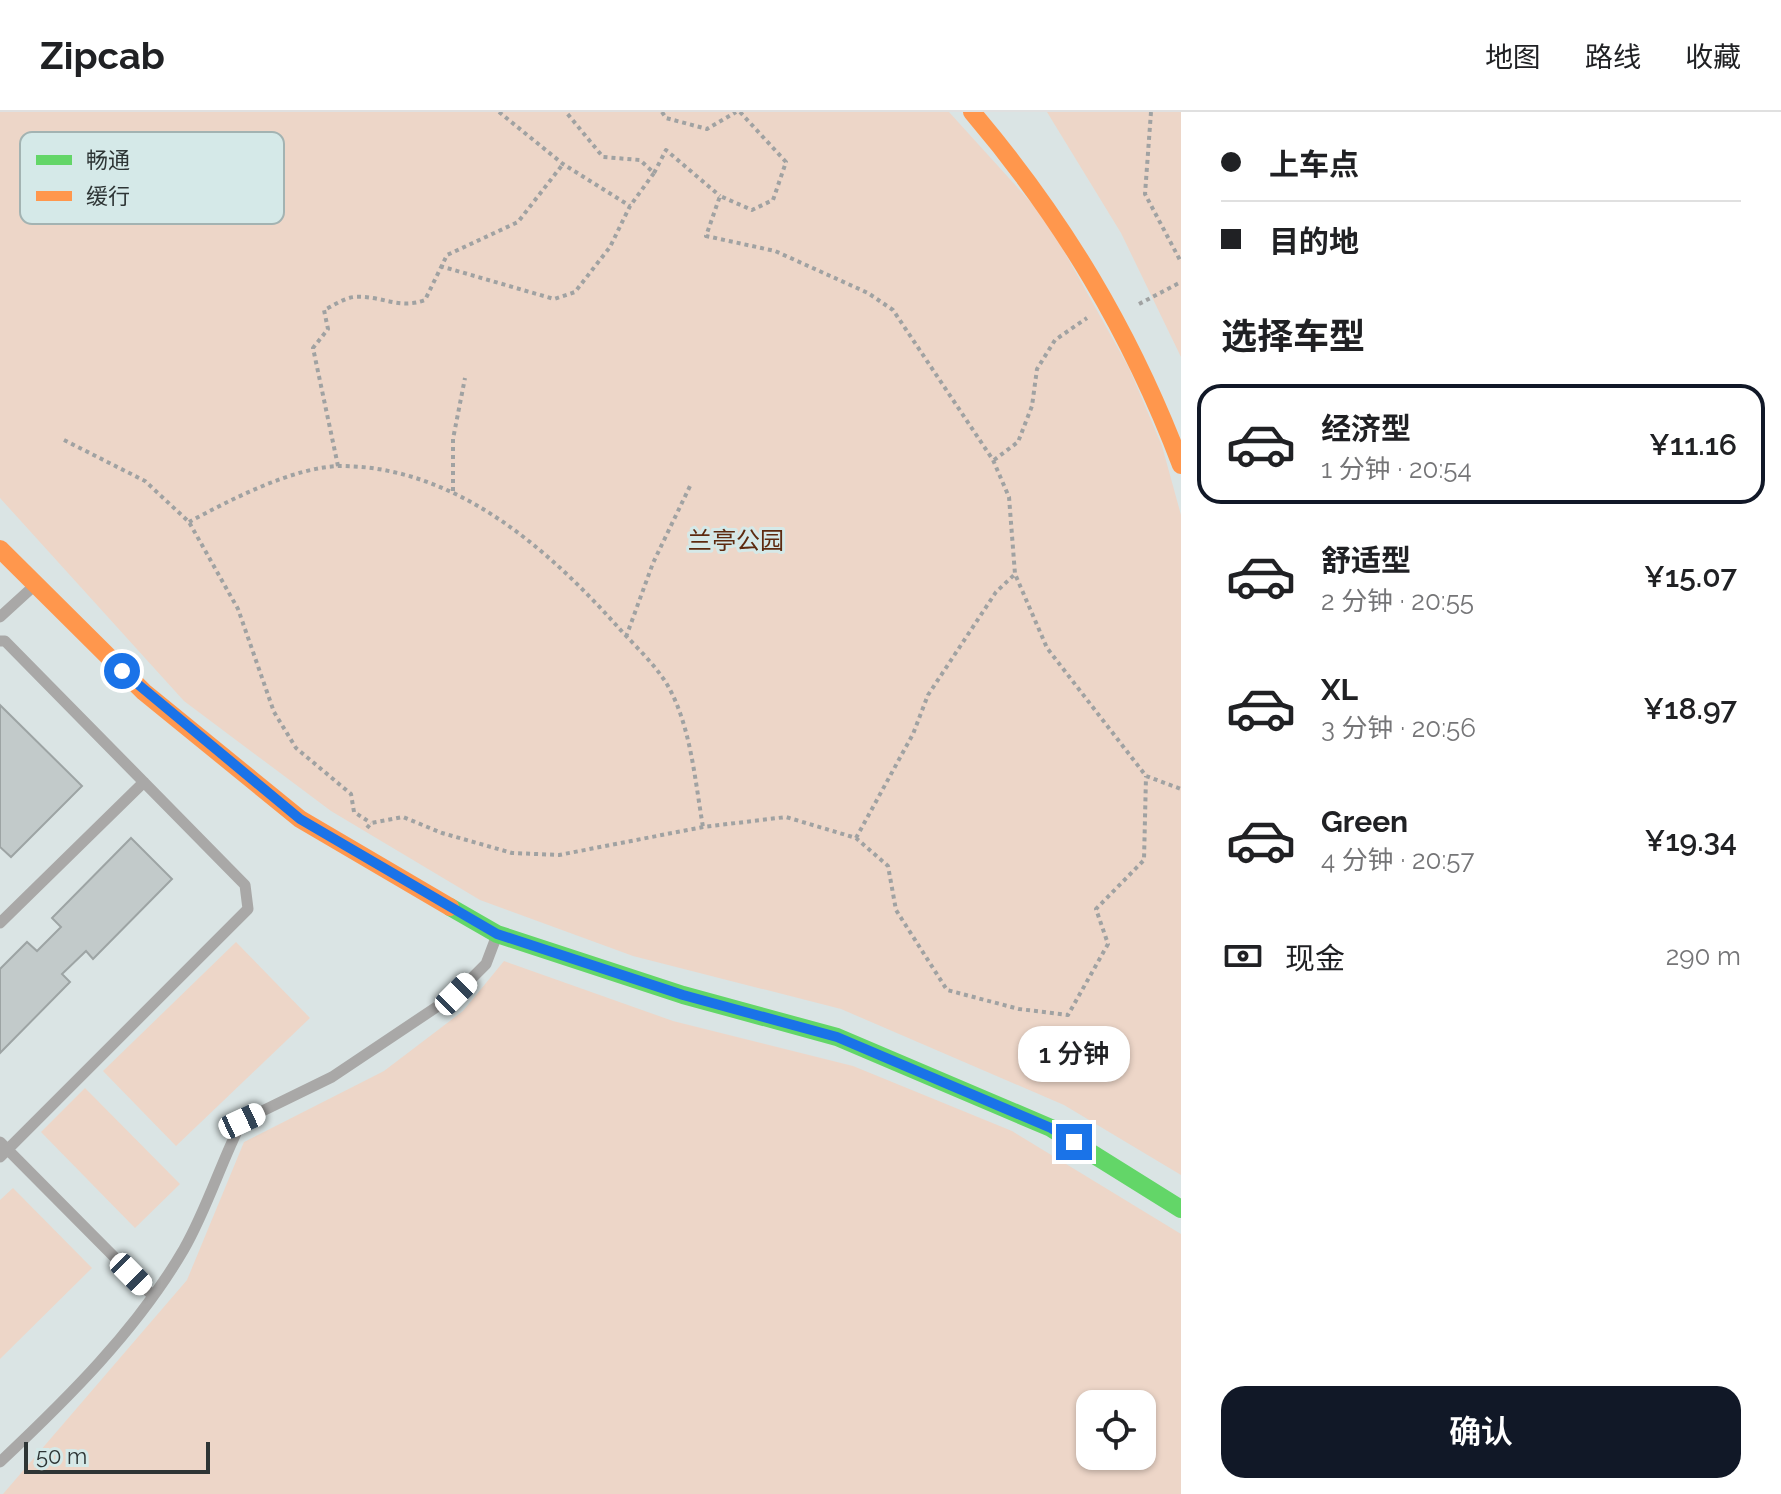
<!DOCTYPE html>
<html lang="zh">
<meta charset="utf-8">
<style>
:root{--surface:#fff;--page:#f2f2f2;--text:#202124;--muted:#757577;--line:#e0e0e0;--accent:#111827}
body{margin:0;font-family:Raleway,"Noto Sans SC",sans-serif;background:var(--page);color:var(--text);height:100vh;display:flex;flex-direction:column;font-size:30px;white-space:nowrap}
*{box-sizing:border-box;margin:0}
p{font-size:26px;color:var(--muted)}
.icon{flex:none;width:44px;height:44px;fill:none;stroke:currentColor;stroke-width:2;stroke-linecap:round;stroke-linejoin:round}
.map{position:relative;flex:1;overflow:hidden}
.sheet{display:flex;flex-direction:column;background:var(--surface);width:600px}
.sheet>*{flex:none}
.hud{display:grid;align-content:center;height:176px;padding:0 40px;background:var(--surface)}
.tools{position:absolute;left:1076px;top:1278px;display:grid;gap:16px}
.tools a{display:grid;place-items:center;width:80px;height:80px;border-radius:16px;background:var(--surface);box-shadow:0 2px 6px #0004;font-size:40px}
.scale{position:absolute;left:24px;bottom:20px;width:186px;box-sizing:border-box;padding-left:8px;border:4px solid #2e3535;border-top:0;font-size:22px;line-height:28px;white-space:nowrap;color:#2e3535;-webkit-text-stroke:6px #d5e9e8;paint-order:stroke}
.end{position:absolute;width:36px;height:36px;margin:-18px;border:10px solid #1a73e8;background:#fff;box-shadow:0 0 0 4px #fff}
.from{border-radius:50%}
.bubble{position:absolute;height:56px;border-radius:24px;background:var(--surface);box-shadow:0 2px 6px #0004;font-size:26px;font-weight:600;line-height:56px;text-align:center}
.car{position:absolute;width:24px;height:48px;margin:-24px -12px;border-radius:10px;box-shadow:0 0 6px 2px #0007;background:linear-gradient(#fff 24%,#345 0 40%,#fff 0 76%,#345 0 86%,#fff 0)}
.hud b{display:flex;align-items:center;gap:28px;height:76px;font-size:30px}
.hud b+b{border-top:2px solid var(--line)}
.hud i{width:20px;height:20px;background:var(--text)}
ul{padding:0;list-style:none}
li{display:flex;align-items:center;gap:24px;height:120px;margin:0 16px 12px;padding:0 24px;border:4px solid transparent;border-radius:24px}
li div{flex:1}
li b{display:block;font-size:30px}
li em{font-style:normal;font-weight:600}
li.selected{border-color:var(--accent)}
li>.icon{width:72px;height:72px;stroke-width:1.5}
h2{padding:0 40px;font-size:36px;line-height:96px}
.pay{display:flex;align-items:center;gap:20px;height:88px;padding:0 40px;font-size:30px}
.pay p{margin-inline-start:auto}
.primary-button{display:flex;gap:16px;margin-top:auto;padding:16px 40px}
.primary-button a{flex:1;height:92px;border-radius:24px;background:var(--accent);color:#fff;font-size:32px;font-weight:600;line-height:92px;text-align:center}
header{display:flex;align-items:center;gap:48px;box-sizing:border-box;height:112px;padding:0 40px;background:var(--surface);border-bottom:2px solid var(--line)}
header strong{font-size:38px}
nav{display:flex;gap:44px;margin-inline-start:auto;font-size:28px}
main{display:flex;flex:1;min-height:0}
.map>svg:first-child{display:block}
</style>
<header>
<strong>Zipcab</strong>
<nav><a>地图</a><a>路线</a><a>收藏</a></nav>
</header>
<main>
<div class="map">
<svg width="1181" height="1382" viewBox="0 0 1181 1382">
<rect width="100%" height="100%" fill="#dae4e4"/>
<path fill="#edd6c8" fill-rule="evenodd" d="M0 0H949L1046 107 1129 256 1162 334 1181 403V1063L1064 993 841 897 633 844 480 788 331 699 184 589 0 386Z
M1047 0H1181V245L1121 121Z
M236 830 310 906 176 1034 103 959Z
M504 849 673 909 853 954 1012 1019 1181 1122V1382H3L187 1168 244 1030 384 959 463 899ZM1090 1292H1142V1344H1090Z
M85 976 180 1072 135 1116 41 1020Z
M13 1076 92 1156 0 1247V1088Z"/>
<path fill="#c2caca" stroke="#9da4a4" stroke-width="2" d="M0 593 82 674 11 745 0 735Z
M131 726 172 767 93 847 86 839 62 862 70 870 0 941V857L27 830 37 839 61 815 52 806Z"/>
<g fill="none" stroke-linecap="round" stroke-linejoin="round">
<path stroke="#a0a2a2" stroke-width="4" stroke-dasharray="4 4" stroke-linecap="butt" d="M499 0 563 52 630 94
M662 0 666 6 707 17 736 0
M740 0 786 50 773 88 752 98 720 84 706 124 775 139 868 181 893 198 993 348 1009 385 1015 462 1047 536 1146 664 1181 677
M1151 0 1145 82 1181 150
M654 61 666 38 720 84
M440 154 554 187 575 180 610 135 630 94 654 61 640 48 603 45 566 0
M1139 192 1181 170
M64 328 145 369 189 410 238 497 274 600 296 636 351 682 354 700 371 711
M994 348 1018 330 1032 294 1037 257 1055 228 1087 206
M338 354 313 236 328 217 324 198C333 194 344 186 354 185 382 183 398 198 425 188L447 143 518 110 563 52
M453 379V327L465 266
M189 410C230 388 295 354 342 354 455 355 546 435 617 514 634 533 655 552 668 574 691 615 695 669 703 715
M626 525 653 451 691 372
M367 716 371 711 403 705 442 721 512 741 559 743 703 715 786 705 856 726 888 754 896 798 947 878 1019 897 1068 903 1108 832 1096 797 1144 748 1146 664
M856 726 913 622 928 583 996 480 1015 462"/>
<path stroke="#a9a8a7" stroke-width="11" d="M0 505 35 473
M0 529H5L245 773 248 797 0 1045
M0 811 144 670
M0 1030 152 1183
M0 1350C67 1287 137 1218 184 1137 207 1097 221 1050 242 1009L332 965 456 882 486 852 497 823"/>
<path stroke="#63d668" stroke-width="18" d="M450 795 497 822 683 883 837 925 1051 1016 1181 1097"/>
<path stroke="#ff974d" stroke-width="18" d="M972 0C1063 107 1131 221 1181 353
M0 437 144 580 300 707 450 795"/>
</g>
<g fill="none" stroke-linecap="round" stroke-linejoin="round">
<path stroke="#1a73e8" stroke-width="10" d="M122 559 300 707 497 822 683 883 837 925 1051 1016 1074 1030"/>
</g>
<g text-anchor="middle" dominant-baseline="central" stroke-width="6" stroke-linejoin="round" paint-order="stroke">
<g font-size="24" fill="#5d2a0f" stroke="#d5e9e8">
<text x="736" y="428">兰亭公园</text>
</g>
</g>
<rect x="20" y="20" width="264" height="92" rx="12" fill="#d5e9e8" stroke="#a3b3b2" stroke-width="2"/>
<rect x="36" y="43" width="36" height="10" fill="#63d668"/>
<rect x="36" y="79" width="36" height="10" fill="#ff974d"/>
<g font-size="22" fill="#2e3535">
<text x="86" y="56">畅通</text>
<text x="86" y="92">缓行</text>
</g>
</svg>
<div class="tools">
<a><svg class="icon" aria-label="locate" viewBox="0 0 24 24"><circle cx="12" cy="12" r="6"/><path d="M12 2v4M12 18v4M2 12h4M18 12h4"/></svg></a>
</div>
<div class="scale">50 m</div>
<i class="end from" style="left:122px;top:559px"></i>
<i class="end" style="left:1074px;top:1030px"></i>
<div class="bubble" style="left:1018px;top:914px;width:112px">1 分钟</div>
<i class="car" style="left:456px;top:882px;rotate:45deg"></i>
<i class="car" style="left:242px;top:1009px;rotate:65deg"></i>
<i class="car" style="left:131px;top:1162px;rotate:135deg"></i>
</div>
<section class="sheet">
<div class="hud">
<b><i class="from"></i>上车点</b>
<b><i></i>目的地</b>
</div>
<h2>选择车型</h2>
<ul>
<li class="selected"><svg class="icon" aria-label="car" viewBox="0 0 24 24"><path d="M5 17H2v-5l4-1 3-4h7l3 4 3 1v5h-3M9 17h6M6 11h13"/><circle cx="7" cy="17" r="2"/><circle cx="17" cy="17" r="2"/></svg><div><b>经济型</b><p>1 分钟 · 20:54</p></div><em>¥11.16</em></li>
<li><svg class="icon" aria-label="car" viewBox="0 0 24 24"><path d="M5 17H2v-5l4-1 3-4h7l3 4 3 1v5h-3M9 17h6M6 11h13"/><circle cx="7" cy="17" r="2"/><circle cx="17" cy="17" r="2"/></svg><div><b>舒适型</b><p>2 分钟 · 20:55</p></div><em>¥15.07</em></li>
<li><svg class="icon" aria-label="car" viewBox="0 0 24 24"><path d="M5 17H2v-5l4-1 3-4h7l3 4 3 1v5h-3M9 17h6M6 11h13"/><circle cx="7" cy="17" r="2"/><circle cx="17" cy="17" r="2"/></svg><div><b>XL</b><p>3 分钟 · 20:56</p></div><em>¥18.97</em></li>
<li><svg class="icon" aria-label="car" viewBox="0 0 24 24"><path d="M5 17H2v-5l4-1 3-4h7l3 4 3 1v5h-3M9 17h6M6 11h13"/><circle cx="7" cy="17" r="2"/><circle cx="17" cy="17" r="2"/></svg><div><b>Green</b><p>4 分钟 · 20:57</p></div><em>¥19.34</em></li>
</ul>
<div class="pay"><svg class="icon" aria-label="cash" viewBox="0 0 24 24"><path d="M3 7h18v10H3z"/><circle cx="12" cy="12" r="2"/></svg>现金<p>290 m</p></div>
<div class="primary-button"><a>确认</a></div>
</section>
</main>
